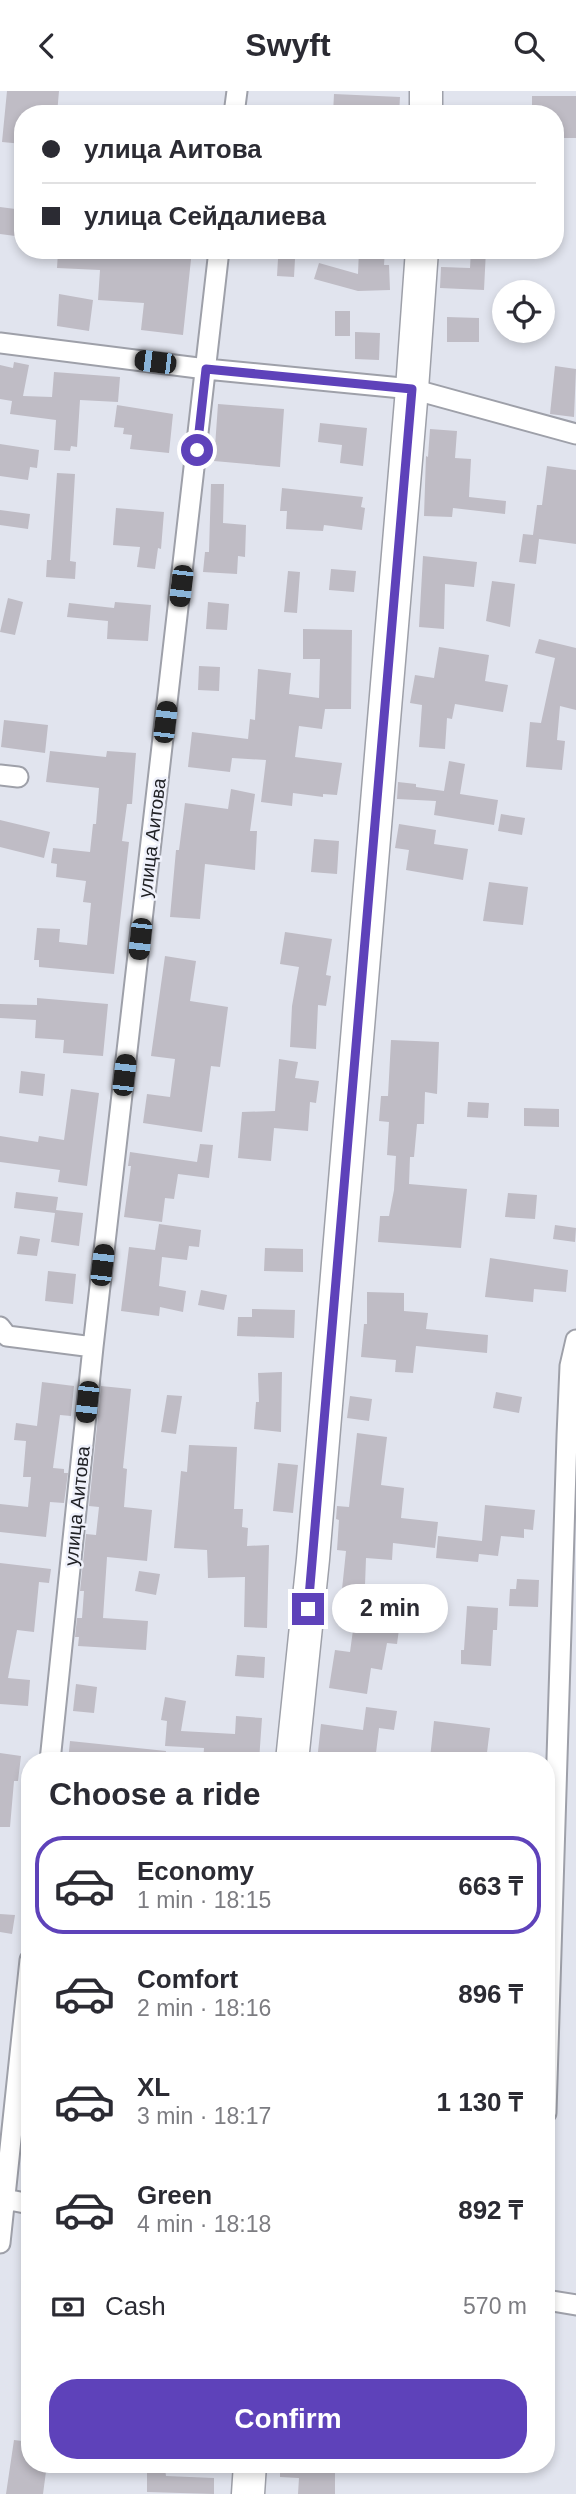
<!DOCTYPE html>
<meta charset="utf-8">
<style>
:root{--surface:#fff;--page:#f7f7f7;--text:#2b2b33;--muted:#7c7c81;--line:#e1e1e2;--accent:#5e42ba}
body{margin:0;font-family:Arial,sans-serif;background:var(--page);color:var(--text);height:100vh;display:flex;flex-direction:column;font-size:26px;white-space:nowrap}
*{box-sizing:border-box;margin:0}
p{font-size:23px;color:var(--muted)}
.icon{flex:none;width:38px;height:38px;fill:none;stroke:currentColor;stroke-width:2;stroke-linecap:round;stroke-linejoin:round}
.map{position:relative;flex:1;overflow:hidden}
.panel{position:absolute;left:21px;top:1661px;width:534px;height:721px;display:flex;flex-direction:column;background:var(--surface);border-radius:28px;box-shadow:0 4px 10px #0003}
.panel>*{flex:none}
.hud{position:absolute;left:14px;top:14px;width:550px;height:154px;border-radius:28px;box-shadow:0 4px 10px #0003;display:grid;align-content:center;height:154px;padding:0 28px;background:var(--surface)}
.fabs{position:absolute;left:492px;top:189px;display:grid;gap:14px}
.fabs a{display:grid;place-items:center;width:63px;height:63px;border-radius:50%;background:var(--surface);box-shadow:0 4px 10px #0003;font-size:35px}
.end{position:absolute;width:32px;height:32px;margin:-16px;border:9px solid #5e42ba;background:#fff;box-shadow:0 0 0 4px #fff}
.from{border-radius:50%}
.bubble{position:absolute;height:49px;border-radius:24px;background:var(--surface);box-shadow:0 4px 10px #0003;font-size:23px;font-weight:600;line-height:49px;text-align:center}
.car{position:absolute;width:21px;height:42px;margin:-21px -10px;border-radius:9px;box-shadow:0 0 5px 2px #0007;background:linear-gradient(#222 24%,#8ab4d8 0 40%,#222 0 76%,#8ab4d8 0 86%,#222 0)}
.hud b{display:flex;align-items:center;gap:24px;height:66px;font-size:26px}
.hud b+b{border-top:2px solid var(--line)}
.hud i{width:18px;height:18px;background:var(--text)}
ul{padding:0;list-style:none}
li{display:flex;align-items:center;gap:21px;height:98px;margin:0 14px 10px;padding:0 14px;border:4px solid transparent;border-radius:28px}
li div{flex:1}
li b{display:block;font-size:26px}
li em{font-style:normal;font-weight:600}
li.current{border-color:var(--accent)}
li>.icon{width:63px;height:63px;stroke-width:1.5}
h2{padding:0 28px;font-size:32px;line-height:84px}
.pay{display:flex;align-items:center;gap:18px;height:77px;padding:0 28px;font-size:26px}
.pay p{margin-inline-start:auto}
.primary-button{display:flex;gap:14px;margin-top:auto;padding:14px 28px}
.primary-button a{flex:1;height:80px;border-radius:28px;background:var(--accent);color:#fff;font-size:28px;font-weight:600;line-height:80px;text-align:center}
header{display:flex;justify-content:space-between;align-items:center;height:91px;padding:0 28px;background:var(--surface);font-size:32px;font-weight:600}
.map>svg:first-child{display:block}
</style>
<header><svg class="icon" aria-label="back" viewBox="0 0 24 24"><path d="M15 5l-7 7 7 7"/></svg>Swyft<svg class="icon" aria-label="search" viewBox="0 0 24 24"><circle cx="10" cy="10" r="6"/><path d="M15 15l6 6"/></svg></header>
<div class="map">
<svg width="576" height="2403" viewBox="0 0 576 2403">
<rect width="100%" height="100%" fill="#e1e4ee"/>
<path fill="#bfbcc5" d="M7 0H59L57 23H23V53L2 51Z
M334 3 400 6 399 23H333Z
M532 5H576V47H555V23H532Z
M0 116 23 119V146L0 143Z
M88 159H192L183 244 141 239 144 212 98 209 100 179 57 177 58 161 87 163Z
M359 159H385L384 174H389L390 199 358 200 314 188 319 172 358 183Z
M471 159H486L484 199 440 197 441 176 470 177Z
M278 168H295L294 186 277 185Z
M59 203 93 209 89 240 57 235Z
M335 220H350V245H335Z
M447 226 479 227V251H447Z
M355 241 380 242 379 269 355 268Z
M14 271 29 274 23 305 52 306 54 281 120 286 118 311 80 309 77 356 71 355 70 360 54 359 56 329 10 323 12 310 0 308V274L13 277Z
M555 275 576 278 574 326 550 323Z
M218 313 284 318 280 376 214 370Z
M117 314 173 323 169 362 130 358 132 344 123 343 124 337 114 336Z
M320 332 367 337 363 375 340 372 342 354 318 351Z
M430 338 457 340 455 367 471 368 469 406 506 410 505 423 453 417 452 426 424 425 426 365 428 366Z
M0 353 39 359 37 377 30 376 28 389 0 385Z
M547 375 576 379V453L539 448 536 473 519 471 523 443 533 444 537 414H542Z
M57 382 75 383 70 470 76 471 75 488 46 486 47 469H51Z
M211 393H224L223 432 246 434 245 466 238 465 237 483 203 481 205 461H209Z
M282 397 363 406 361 416 365 417 362 439 324 434 323 440 286 438 287 420H280Z
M116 417 164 421 161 458 158 457 155 478 137 476 140 456 113 454Z
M0 419 30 423 28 438 0 434Z
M423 465 477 471 474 496 445 493 444 538 419 536Z
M331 478 356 480 354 501 329 499Z
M288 480 300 481 297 522 284 521Z
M492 490 515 493 510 536 486 530Z
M8 507 23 511 15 544 0 541Z
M115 511 151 514 148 550 107 548 108 530 67 526 69 512 114 517Z
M208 511 229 513 227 539 206 538Z
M303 538 352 539 351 618H325L322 638 299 635 295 666 342 672 337 704 323 703V706L293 702 292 715 261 711 266 669 232 667 230 681 188 676 192 641 248 648 250 628 255 629 258 578 291 582 289 603 319 607 320 568H303Z
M539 548 576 557V619L560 615 557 649 565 650 562 679 526 676 530 631 541 632 555 567 535 562Z
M439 556 489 564 485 590 508 594 503 621 455 613 452 628 447 627 445 658 419 656 422 614 410 612 415 584 434 587Z
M199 575 220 576 219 600 198 599Z
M4 629 48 634 45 662 1 656Z
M50 660 106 666 107 660 136 662 132 713H127L122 750 129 751 114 883 39 876V869H34L37 837 60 838 59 851 87 854 91 812 83 811 86 790 56 786 57 773 51 772 53 757 90 761 93 733H96L99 697 46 691Z
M449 670 465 673 460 703 498 709 494 734 434 724 436 710 397 708 398 691 416 693V696L444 700Z
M231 698 255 703 250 740H257L255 779 205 773 200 828 170 826 176 759H179L185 712 228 718Z
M501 723 525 727 522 744 498 740Z
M0 729 50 741 44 767 0 756Z
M399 733 436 739 434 753 468 758 463 789 406 779 409 759 395 757Z
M314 748 339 750 337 783 311 781Z
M489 791 528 796 523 834 483 830Z
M285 841 332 848 326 884 331 885 326 915 318 914 316 958 290 956 292 915 299 876 280 873Z
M165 865 196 870 190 910 228 916 220 976 211 975 202 1041 143 1032 147 1003 170 1006 175 968 151 965Z
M37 907 108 913 103 965 63 962 64 949 35 947 36 929 0 927V913L37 914Z
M391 949 439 951 437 1003 425 1001 424 1033H417L414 1066H410L409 1093 467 1098 461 1157 378 1151 380 1125H389L394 1099 396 1065 387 1064 389 1031 379 1030 381 1005H388Z
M279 968 298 971 295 987 319 990 316 1012 310 1011 308 1040 274 1037 271 1070 238 1067 242 1021 275 1020Z
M21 980 45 983 43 1005 19 1002Z
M71 998 99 1002 87 1095 58 1091 60 1079 0 1071V1045L38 1051 39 1045 64 1049Z
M468 1011 489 1012 488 1027 467 1026Z
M524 1017 559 1018V1036L524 1035Z
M200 1053 213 1054 209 1087 178 1083 174 1108 165 1107 162 1131 124 1126 131 1075H128L130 1061 197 1071Z
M16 1101 58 1106 56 1119 83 1122 79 1155 51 1151 55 1122 14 1117Z
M508 1102 537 1104 535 1128 505 1126Z
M159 1133 201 1139 199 1156 189 1155 187 1169 162 1166 159 1195 186 1200 183 1221 160 1216 159 1225 121 1220 129 1156 155 1159Z
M555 1134 576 1137 575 1151 553 1148Z
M20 1145 40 1148 37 1165 17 1163Z
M265 1157 303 1158V1181L264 1180Z
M490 1167 568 1179 566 1201 534 1198 533 1211 485 1206Z
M48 1180 76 1183 73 1213 45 1210Z
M201 1199 227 1204 224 1219 198 1214Z
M367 1201 404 1202V1220L428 1222 426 1238 488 1244 487 1262 416 1255 413 1282 395 1281 396 1269 361 1266 364 1233H367Z
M252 1218 295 1219 294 1247 237 1245 238 1226H252Z
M282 1281 281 1341 254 1338 256 1311H259L258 1282Z
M42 1291 74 1295 71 1325 60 1324 53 1377 64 1378V1382H68L64 1412 50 1411 46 1446 0 1441V1413L28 1416 31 1386H23L26 1350 14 1349 16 1332 37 1335Z
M101 1295 131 1298 123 1377 127 1378 124 1416 152 1419 147 1470 107 1466 103 1527 148 1530 146 1559 78 1555 79 1546H75L77 1527H82L84 1500H80L86 1443 96 1444 99 1416 89 1415Z
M496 1301 522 1306 519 1322 493 1317Z
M167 1304 182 1305 176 1343 161 1341Z
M350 1305 372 1308 369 1330 347 1327Z
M357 1342 387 1346 381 1394 404 1397 401 1427 438 1431 435 1457 393 1452 392 1469 366 1467 365 1494 400 1496 398 1531H400L397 1553 387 1552 382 1579 371 1577 367 1603 329 1597 335 1559 350 1561 356 1517H349L350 1509 341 1508 346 1460 337 1459 339 1429 336 1428 337 1415 349 1416Z
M189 1354 237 1356 234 1418H243L242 1436 248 1437 247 1455 269 1454 267 1537 244 1536 245 1486 208 1487 207 1459 174 1457 181 1380 187 1381Z
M278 1372 298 1374 293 1422 273 1420Z
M485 1414 535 1419 533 1439 524 1438V1447L501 1445 498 1465 479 1463 478 1471 436 1467 438 1445 482 1450Z
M0 1472 51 1478 49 1492 39 1491 34 1541 17 1539 8 1587 30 1589 28 1615 0 1613Z
M139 1480 160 1483 156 1504 135 1500Z
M517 1488 539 1489 538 1516 509 1515 510 1498H516Z
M467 1515 498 1517 497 1539H493L491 1575 461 1573V1559H464Z
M237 1564 265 1566 264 1587 235 1585Z
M76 1593 97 1596 94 1622 73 1620Z
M165 1606 186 1610 181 1640 235 1643 236 1625 262 1627 259 1670H203L204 1657 165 1655 167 1630 161 1629Z
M366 1616 397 1620 394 1639 379 1637 375 1670H317L321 1633 363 1639Z
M434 1630 490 1637 486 1670 430 1667Z
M70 1650 166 1660 165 1670H68Z
M0 1662 21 1665 18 1690H14L10 1736H0Z
M0 1823 15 1824 12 1843 0 1841Z
M14 2349 30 2351V2373H47L43 2403H6Z
M280 2373 335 2376V2403H298L299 2387 280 2386Z
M147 2378H165L166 2385 214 2387V2403L147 2401Z"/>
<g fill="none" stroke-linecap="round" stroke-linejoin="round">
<defs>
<path id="minor" d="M234 23 237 0
M0 252 206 278 412 298 576 343
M0 684 18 686
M0 1236 7 1245 93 1256
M50 1670 93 1256 219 159
M546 2022 567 1345 570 1275 576 1249
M0 2107 30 2113
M0 2152 30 1869
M546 2209 576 2214"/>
<path id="primary" d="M426 23V0
M292 1670 313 1468 412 298 422 159
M248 2403 250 2373"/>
</defs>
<use href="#minor" stroke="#9ea0a9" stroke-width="23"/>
<use href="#primary" stroke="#9ea0a9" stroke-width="35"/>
<use href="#minor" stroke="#fff" stroke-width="19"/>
<use href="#primary" stroke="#fff" stroke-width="32"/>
</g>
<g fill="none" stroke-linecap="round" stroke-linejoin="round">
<path stroke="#5e42ba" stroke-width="9" d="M197 359 206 278 412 298 308 1518"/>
</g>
<g text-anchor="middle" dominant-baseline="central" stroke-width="5" stroke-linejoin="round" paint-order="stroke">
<g font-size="19" fill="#212226" stroke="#eff1fb">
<text transform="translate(152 747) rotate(-83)">улица Аитова</text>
<text transform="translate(77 1415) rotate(-84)">улица Аитова</text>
</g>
</g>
</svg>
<div class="fabs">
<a><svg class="icon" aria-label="locate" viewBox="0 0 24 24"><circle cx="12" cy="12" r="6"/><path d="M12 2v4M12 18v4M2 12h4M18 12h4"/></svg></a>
</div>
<i class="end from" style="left:197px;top:359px"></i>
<i class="end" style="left:308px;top:1518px"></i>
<div class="bubble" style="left:332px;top:1493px;width:116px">2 min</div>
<i class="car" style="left:155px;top:271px;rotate:277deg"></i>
<i class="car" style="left:181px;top:495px;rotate:187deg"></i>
<i class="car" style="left:165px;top:631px;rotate:7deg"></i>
<i class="car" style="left:140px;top:848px;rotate:186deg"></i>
<i class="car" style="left:124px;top:984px;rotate:7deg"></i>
<i class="car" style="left:102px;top:1174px;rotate:7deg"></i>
<i class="car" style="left:87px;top:1311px;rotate:186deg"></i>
<div class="hud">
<b><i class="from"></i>улица Аитова</b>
<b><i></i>улица Сейдалиева</b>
</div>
<section class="panel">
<h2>Choose a ride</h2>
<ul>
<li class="current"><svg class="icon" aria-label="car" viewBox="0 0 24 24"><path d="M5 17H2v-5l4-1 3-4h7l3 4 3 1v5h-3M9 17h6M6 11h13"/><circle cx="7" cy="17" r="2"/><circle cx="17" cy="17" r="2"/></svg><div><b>Economy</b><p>1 min · 18:15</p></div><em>663 ₸</em></li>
<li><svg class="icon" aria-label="car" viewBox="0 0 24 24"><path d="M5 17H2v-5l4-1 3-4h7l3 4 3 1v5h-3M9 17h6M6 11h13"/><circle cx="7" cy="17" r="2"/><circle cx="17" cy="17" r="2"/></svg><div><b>Comfort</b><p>2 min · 18:16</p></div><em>896 ₸</em></li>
<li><svg class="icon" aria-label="car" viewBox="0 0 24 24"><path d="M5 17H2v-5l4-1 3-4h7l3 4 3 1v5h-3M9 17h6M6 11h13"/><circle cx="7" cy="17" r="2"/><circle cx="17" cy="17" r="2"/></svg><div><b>XL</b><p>3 min · 18:17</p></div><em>1 130 ₸</em></li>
<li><svg class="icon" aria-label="car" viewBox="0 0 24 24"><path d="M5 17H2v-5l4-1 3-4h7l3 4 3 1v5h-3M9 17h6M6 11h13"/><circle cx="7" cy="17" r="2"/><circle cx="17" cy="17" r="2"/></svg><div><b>Green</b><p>4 min · 18:18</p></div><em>892 ₸</em></li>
</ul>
<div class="pay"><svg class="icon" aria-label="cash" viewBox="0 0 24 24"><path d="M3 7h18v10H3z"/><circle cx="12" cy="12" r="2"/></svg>Cash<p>570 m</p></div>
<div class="primary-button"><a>Confirm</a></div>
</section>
</div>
